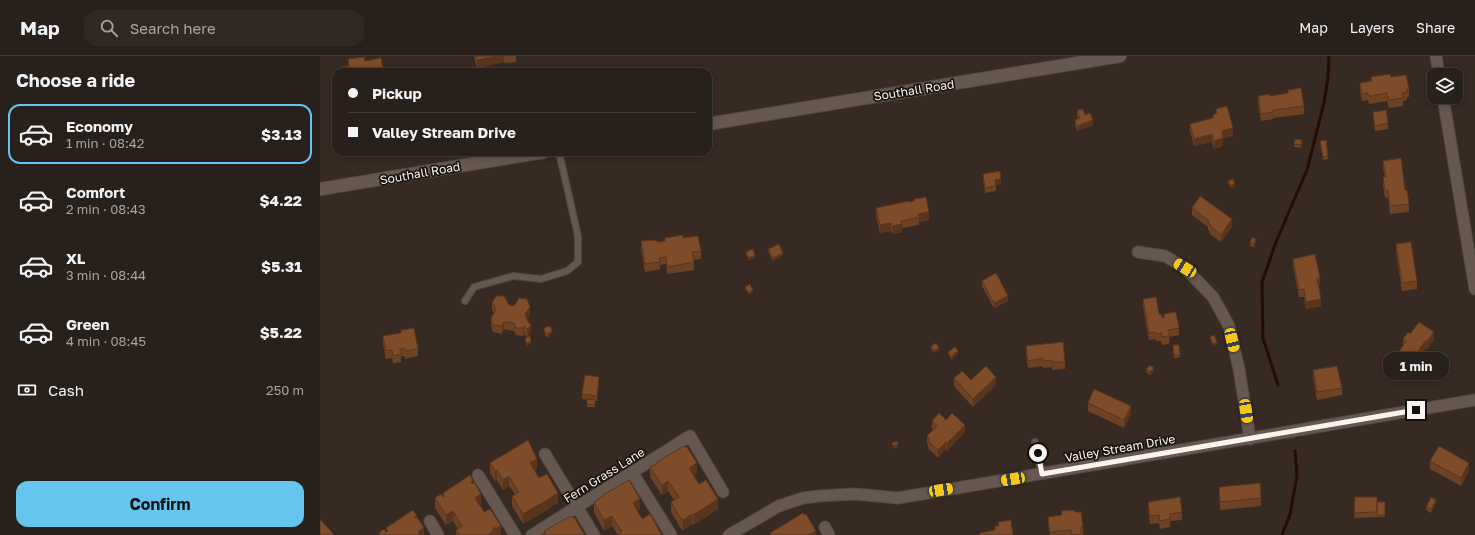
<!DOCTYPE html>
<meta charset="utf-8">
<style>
:root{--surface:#28201a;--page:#302823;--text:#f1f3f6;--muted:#a5a3a2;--line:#443e39;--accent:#65c5ee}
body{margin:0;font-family:"Golos Text",sans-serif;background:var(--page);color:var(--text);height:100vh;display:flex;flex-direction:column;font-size:15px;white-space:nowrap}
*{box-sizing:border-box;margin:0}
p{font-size:13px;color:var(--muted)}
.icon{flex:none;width:22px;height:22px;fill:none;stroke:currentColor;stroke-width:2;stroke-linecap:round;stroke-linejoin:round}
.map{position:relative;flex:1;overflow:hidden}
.panel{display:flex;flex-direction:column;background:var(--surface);width:320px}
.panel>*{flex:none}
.banner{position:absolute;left:12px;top:12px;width:380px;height:88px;border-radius:12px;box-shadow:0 2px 6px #0003,0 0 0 1px var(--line);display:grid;align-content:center;height:88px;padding:0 16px;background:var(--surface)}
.fabs{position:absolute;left:1107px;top:12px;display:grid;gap:8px}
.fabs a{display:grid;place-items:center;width:36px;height:36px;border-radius:8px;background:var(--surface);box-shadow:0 2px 6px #0003,0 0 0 1px var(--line);font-size:20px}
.end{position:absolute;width:18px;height:18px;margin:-9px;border:5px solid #fbf3ee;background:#111;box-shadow:0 0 0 2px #111}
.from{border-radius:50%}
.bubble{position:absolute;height:28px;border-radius:12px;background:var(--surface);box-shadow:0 2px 6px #0003,0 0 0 1px var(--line);font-size:13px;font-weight:700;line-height:28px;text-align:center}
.car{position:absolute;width:12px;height:24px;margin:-12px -6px;border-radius:5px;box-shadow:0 0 3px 1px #0007;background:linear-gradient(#f5c518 24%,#345 0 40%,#f5c518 0 76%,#345 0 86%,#f5c518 0)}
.banner b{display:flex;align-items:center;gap:14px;height:38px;font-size:15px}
.banner b+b{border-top:1px solid var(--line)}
.banner i{width:10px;height:10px;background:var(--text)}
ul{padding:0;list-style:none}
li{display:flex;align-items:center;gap:12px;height:60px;margin:0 8px 6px;padding:0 8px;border:2px solid transparent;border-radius:12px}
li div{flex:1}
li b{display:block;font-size:15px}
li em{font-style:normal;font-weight:700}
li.selected{border-color:var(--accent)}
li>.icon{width:36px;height:36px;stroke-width:1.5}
h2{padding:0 16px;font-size:18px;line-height:48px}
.pay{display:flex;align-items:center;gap:10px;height:44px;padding:0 16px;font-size:15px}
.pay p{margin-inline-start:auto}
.cta{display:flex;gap:8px;margin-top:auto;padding:8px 16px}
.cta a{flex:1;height:46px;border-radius:12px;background:var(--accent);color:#111;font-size:16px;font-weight:700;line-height:46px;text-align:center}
header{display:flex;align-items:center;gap:24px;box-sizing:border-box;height:56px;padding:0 20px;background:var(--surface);border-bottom:1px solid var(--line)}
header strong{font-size:19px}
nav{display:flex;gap:22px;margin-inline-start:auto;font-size:14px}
.search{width:280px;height:36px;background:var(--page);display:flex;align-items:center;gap:10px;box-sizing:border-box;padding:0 14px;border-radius:12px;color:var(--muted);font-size:15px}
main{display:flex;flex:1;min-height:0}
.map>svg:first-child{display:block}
</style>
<header>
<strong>Map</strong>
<div class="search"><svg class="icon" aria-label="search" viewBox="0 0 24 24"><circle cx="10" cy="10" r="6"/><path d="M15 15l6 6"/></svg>Search here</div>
<nav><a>Map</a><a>Layers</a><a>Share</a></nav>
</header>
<main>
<section class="panel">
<h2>Choose a ride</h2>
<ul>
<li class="selected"><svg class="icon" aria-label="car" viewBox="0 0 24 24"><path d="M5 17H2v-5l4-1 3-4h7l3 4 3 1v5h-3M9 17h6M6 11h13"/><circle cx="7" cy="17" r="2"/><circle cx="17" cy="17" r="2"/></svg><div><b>Economy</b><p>1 min · 08:42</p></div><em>$3.13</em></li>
<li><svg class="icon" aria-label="car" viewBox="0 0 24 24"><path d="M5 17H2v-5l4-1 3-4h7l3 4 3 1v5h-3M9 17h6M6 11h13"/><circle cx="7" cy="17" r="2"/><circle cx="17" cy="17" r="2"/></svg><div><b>Comfort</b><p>2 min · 08:43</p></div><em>$4.22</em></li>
<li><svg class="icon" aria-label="car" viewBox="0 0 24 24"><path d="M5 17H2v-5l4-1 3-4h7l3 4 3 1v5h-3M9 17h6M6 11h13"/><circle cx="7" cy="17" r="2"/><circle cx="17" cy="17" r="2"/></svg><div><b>XL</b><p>3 min · 08:44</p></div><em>$5.31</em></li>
<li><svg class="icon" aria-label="car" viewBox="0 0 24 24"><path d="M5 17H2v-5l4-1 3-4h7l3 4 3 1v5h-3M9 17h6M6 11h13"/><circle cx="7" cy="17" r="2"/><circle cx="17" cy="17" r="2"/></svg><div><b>Green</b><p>4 min · 08:45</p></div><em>$5.22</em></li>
</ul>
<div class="pay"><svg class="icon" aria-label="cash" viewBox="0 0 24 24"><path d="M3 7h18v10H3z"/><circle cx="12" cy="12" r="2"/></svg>Cash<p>250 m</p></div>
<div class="cta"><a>Confirm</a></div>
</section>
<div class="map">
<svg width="1155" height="479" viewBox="0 0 1155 479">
<rect width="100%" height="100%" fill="#362a23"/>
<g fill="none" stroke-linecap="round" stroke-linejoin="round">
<path stroke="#260d00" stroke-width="3" d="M958 329 943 282 942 226 956 186 987 114 1004 47 1008 21 1009 0
M962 479 970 458 977 420 975 395"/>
<defs>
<path id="service" d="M145 245 154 231 193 220 221 223 247 215 258 206V180L239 96
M715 386 722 418"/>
<path id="minor" d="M1116 0 1119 19
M1123 41 1155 233
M818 196 845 200 865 212 893 241 909 270 919 313 930 383
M225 398 274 479
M312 416 351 479
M158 419 195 479
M110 465 118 479
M505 471 509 479
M212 479 370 380 403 436
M409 479 459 450 483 442 499 440 535 438 578 442 1155 344"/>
<path id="tertiary" d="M388 68 800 0
M0 133 224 96"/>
</defs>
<use href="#service" stroke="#534942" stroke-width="8"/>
<use href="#minor" stroke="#534942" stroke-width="13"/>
<use href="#tertiary" stroke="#534942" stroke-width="14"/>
<use href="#service" stroke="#665851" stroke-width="5.5"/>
<use href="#minor" stroke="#665851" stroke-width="11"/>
<use href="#tertiary" stroke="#665851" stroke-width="12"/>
</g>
<path fill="#6d4124" d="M154 0H196V6L184 7V6L157 12Z
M1051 21H1071L1089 33V41H1087V44L1083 45V50L1069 52 1067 45 1049 48 1048 44 1042 45 1040 35V27L1051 25Z
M968 34 984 50V58L953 62V63L941 65 938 48V40H950L968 37Z
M896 53 913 80 903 82V90L894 93 892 86 874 90 870 75V68L893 62V59L896 58Z
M757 54 765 59 773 69 757 75 755 69V64L758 62 757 60Z
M1053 56 1068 67V73L1055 75 1053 61Z
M1000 85 1008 100V103L1003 104Z
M982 87 981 92 974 91V88Z
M1063 105 1085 134 1089 148V156L1070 158 1068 141 1065 142 1063 129V121H1065L1063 113Z
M663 118 681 128 676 129V135L665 137 663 123Z
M594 143 609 164 599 166V169L582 172V176L572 178 571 175 560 177 556 160V152L594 146Z
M872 152 912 171 901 186 890 178V176L888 174V171L872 159Z
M345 182H363L381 195V203L374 204V214L347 218 346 208 340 209V213L325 216 321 193V185L337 186 345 185Z
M936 185 934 191 930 190V187Z
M1076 188 1097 225V233L1082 235 1076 196Z
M448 193 463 199 453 205 448 196Z
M973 203 1000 230H999L1001 250 986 253 984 241H979L973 210Z
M662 225 688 245 674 252 662 230Z
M823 243 839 258 842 262 844 261V258L859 272V279L850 281V285H849V288L842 289 841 285H836L835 283 829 284 823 251Z
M172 246 189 249 210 259 207 263 211 277 207 281 204 278 203 280 196 279 194 275 184 273 182 278 173 276 171 269V262L174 257 172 254Z
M224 273 232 277 228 281 225 280Z
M81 274 98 293V300L85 303 84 300H81V306L73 307 72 302 66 303 63 288V280L81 277Z
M1090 278 1114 284 1107 293 1106 292 1089 316 1076 307V300L1083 290V283Z
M611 290 619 294 614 297 611 293Z
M706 290 745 306V313L732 314V311L723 312V310L708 312 706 298Z
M853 292 860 299V301L854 302Z
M628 296 638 298 632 303 628 298Z
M826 313 834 315 830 319 826 316Z
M993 314 1022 332V339L997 344 993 322Z
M634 322 651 324 676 329 653 351 634 330Z
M279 326 277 345H275V351H267V344L262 343V338Z
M768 347 811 358 804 372 768 355Z
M626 364 645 376 627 395 626 393 618 402 608 392V389L607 388V380L613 374 612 373V365Z
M1110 405 1149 415 1141 430 1110 413Z
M337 406 377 417 374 420 379 428 398 453 373 469 372 468 363 474 361 473 351 456V446L354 444 348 435 342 439 330 421V411L337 407Z
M170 407 217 413 215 415 219 422 238 447 229 452V453L203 468 192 450V440L195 438 189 430 183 434 177 424 175 425 170 417Z
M153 427 161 448 160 449 181 479H136V474L138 473 133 465 126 469 115 452V442L123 441V437Z
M899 431 941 442V450L900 454Z
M283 439 320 453 317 454 322 463 341 479H298L292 470 284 475 274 456V446L283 441Z
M1035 441 1057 446H1065V461H1057V460V461L1034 462Z
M828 446 862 456V464L850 465V471L840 473 839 467 830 468 828 453Z
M1116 446 1111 457 1106 454V451Z
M741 455 755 456 763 471V479H730L728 468V461L741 459Z"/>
<path fill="#59351d" d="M177 0H184V6L157 12V4Z
M773 64V69L757 75V70Z
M913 72V80L902 83V75Z
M892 78V86L874 90V83Z
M903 82V90L894 93V85Z
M681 123V128L675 129V124Z
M915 128V131L910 133V130Z
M609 156V164L599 166 598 158Z
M912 163V171L901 186V179Z
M571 167V175L560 177V169Z
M582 168V176L572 178V170Z
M463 197V199L453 205V202Z
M435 200V202L428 205V202Z
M1000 222V230H997V223Z
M433 234V237L428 239V237Z
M688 240V245L674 252V247Z
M1001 243V250L986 253V246Z
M210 251V259L205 266V258Z
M184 266V273L182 278V270Z
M211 269V277L207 281V273Z
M204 270V278L203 280V272Z
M232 275V277L228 281V278Z
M1114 276V284L1107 293V285Z
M850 277V285H849V278Z
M1106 284V292L1089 316V308Z
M211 286V288L206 290V287Z
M897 286V289L893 290V288Z
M619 292V294L614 297V295Z
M638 295V298L632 303V300Z
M834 312V315L830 319V316Z
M279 321V326L277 345V340Z
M676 321V329L653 351V343Z
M811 350V358L804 372V364Z
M645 369V376L627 395V387Z
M626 386V393L618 402V394Z
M578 388V391L573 393V390Z
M217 403V413L210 417V407Z
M377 407V417L369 422V412Z
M1149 407V415L1141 430V422Z
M177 414V424L175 425V415Z
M189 420V430L183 434V424Z
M348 425V435L342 439V429Z
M238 437V447L229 452V453L203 468V458Z
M161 438V448L155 452V442Z
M320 443V453L313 457V447Z
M398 443V453L373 469V459Z
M1116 444V446L1111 457V454Z
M133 455V465L126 469V459Z
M372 458V468L363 474V464Z
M292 460V470L284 475V464Z
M181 470V479H175V473Z
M174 471V479H168L173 472Z
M104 472V479H98V476Z
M496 475V479H488Z"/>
<path fill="#7f4c2a" stroke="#59351d" d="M156 0H177L157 4Z
M44 1 45 5 61 2 63 15 56 16H22L21 11 29 10 28 3Z
M1070 18 1071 21 1086 19 1089 33H1087V36L1082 37 1083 42 1069 44 1067 37 1049 40 1048 37 1042 38 1040 27 1052 25 1051 21Z
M981 32 984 50 953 54V56L941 58 938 40 950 38V40L968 37V34Z
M907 50 913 72 902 75 903 82 894 85 892 78 874 83 870 68 893 62V59L897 57 896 53Z
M763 53 765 59 770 57 773 64 757 70 755 64 760 62 757 54Z
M1066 54 1068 67 1055 70 1053 56Z
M975 83 982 84 981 89 974 88Z
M1006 84 1008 100 1003 101 1000 85Z
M1081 102 1085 134H1087L1089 148 1070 150 1068 134H1065L1063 121H1066L1063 105Z
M680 115 681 123 675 124 676 130 665 132 663 118Z
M913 123 915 128 910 130 908 125Z
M880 140 912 163 901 179 890 170 891 169 888 167 889 165 872 152Z
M606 141 609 156 598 158 599 161 581 165 582 168 572 170 571 167 560 169 556 152 589 145V146L594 145V143Z
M363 179V182L378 180 381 195 372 196 374 206 347 211 346 201 339 202 340 206 325 208 321 185 337 184V186L345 185V182Z
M932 181 936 183 934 188 930 187Z
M1091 186 1097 225 1082 227 1076 188Z
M459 188 463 197 453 202 448 193Z
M433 193 435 200 428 202 426 196Z
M995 198 1000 222 997 223 1001 243 986 246 984 233 979 234 973 203Z
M676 217 688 240 674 247 662 225Z
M430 228 433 234 428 237 425 231Z
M177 240H184L189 249 194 250 199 242 207 243 210 251 205 258 208 266 211 269 207 273 204 270 203 272H196L194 267 184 266 182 270 173 269 171 262 176 254 172 246Z
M836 241 839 258H841L842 262 844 261V258L856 256 859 272 848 274 850 277 849 278V280L842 281 841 277 836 278 835 276 829 277 823 243Z
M1099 266 1114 276 1107 285 1106 284 1089 308 1076 300 1086 285 1083 283 1088 276 1090 278Z
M227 270 231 271 232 275 228 278 225 277 224 273Z
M94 272 98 293 85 295 84 292 80 293 81 298 73 300 72 294 66 295 63 280 81 277V274Z
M894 279 897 286 893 288 890 281Z
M210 280 211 286 206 287 205 282Z
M743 286 745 306H732V304L723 305V302L708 305 706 290Z
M616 287 619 292 614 295 611 290Z
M853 289H859L860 299H854Z
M635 291 638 295 632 300 628 296Z
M830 309 834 312 830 316 826 313Z
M666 310 676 321 653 343 634 322 642 315 651 324Z
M1017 310 1022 332 997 336 993 314Z
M265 319 279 321 277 340 262 338Z
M774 333 811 350 804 364 768 347Z
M267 343 275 344V349L267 348Z
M619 357 626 364 632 357 645 369 627 387 626 386 618 394 608 385 610 383 607 380 617 370 612 365Z
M208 384 217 403 210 407 219 422 227 418 238 437 228 443H229L203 458 192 440 199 436 189 420 183 424 177 414 175 415 170 407Z
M577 385 578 388 573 390 572 387Z
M364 390 366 392 367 391 377 407 369 412 379 428 386 424 398 443 373 459 372 458 363 464 361 463 351 446 359 441 348 425 342 429 330 411 338 407 337 406Z
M1119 390 1149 407 1141 422 1110 405Z
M150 419 153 425 151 426 152 428 154 426 161 438 155 442 164 456 170 453 181 470 175 473 174 471 173 472 174 474 168 479H139L136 474 142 470 133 455 126 459 115 442 121 438 123 441 124 440 123 437Z
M309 424 320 443 313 447 322 463 330 458 341 478 339 479H298L302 476 292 460 284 464 274 446 283 440V439Z
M940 427 941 442 900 446 899 431Z
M860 441 862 456 850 458V463L840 465 839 459 830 460 828 446Z
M1035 441H1057V456L1034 457Z
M1111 441 1116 444 1111 454 1106 451Z
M1057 446H1065V459H1057Z
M93 454 97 460 94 461 95 462 97 461 104 472 98 476 100 479H60L59 477 64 473 66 476 68 475 66 472Z
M754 454 755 456H761L763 471H761V478L752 479 751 474 730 476 728 461 742 459 741 455Z
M483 457 485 459 486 458 496 475 488 479H451L450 477Z
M251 460 253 462 254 461 264 478 261 479H221L225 477 224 475Z
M0 463 14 479H0Z
M691 464 693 479H659H660V477L675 474V470H679L678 466Z"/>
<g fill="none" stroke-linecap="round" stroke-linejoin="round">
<path stroke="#fbf3ee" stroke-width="5" d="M718 397 722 418 1096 354"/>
</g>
<g text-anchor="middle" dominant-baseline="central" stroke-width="3.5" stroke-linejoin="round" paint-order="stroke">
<g font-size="12" fill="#fbf3ee" stroke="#1a1411">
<text transform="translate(594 34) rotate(-9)">Southall Road</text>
<text transform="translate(100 117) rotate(-10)">Southall Road</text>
<text transform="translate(800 392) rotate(-10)">Valley Stream Drive</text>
<text transform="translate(284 419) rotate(-32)">Fern Grass Lane</text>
</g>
</g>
</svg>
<div class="fabs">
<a><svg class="icon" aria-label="layers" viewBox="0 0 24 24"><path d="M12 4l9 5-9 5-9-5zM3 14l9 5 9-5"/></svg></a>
</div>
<i class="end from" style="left:718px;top:397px"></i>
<i class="end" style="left:1096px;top:354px"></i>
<div class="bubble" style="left:1063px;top:296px;width:66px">1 min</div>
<i class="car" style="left:865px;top:212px;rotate:301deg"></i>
<i class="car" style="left:912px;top:284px;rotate:167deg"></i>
<i class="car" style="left:926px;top:355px;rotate:171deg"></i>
<i class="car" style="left:693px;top:423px;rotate:261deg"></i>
<i class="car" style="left:621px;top:434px;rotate:81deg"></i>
<div class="banner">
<b><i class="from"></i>Pickup</b>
<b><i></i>Valley Stream Drive</b>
</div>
</div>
</main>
